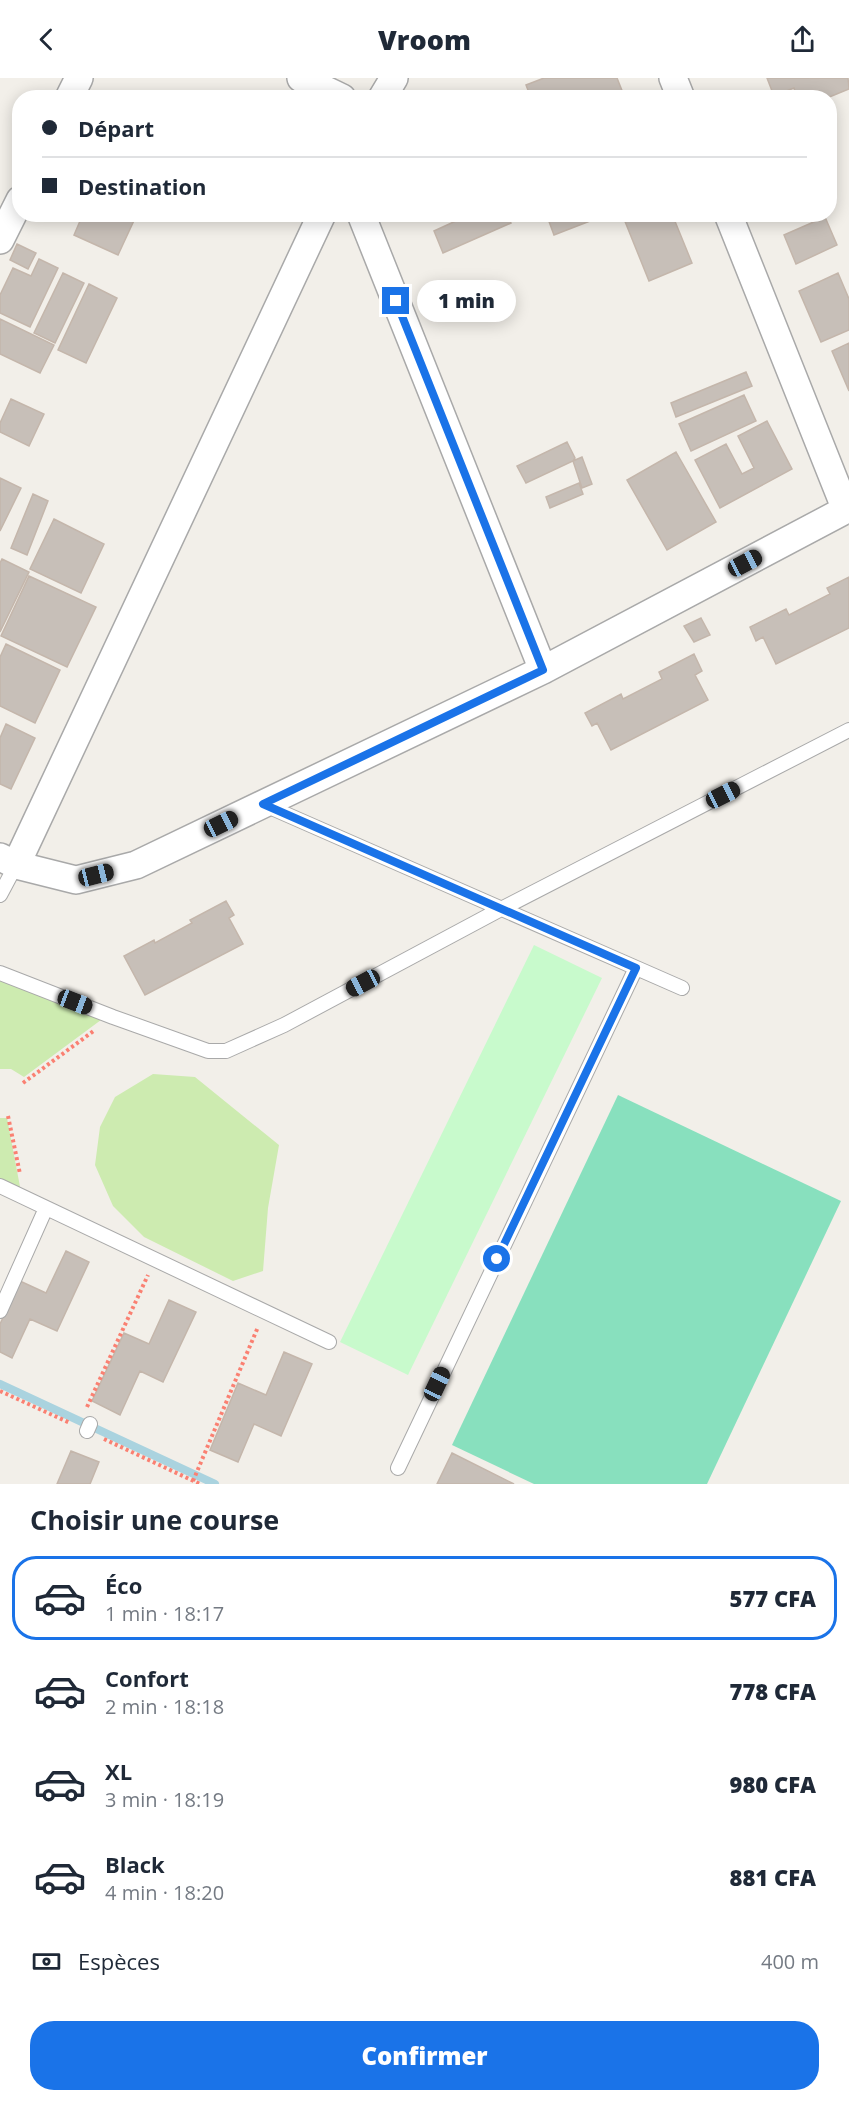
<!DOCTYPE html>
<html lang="fr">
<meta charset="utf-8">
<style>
:root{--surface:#fff;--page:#f2f2f3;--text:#1f2937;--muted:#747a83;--line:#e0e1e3;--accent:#1a73e8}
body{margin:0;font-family:"Open Sans",sans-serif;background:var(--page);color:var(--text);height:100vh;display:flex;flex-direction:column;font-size:22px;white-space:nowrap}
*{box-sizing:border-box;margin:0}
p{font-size:20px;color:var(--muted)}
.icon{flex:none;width:33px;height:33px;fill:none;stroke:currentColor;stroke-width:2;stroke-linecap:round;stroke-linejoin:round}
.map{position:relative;height:1406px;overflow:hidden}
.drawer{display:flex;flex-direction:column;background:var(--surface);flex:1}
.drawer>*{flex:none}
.hud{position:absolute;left:12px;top:12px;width:825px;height:132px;border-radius:24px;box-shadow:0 3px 15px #0003;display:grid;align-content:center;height:132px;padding:0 30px;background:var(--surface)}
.end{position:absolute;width:27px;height:27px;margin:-14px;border:8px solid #1a73e8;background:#fff;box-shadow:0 0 0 3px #fff}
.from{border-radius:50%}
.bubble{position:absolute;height:42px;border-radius:21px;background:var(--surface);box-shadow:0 3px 15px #0003;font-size:20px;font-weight:800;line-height:42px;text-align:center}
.car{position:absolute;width:18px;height:36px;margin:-18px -9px;border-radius:8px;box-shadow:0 0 4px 2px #0007;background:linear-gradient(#222 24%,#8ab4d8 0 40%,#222 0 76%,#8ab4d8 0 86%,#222 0)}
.hud b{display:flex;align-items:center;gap:21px;height:57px;font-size:22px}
.hud b+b{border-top:2px solid var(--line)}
.hud i{width:15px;height:15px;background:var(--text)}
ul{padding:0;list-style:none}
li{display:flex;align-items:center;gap:18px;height:84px;margin:0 12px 9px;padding:0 18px;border:3px solid transparent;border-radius:24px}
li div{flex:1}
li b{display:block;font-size:22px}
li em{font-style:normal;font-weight:800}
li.current{border-color:var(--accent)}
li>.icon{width:54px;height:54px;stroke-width:1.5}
h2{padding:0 30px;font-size:27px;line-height:72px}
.pay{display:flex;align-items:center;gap:15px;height:66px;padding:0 30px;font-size:22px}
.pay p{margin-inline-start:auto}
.primary-button{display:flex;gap:12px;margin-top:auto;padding:12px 30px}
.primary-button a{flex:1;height:69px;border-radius:24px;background:var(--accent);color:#fff;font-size:24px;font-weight:800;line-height:69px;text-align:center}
header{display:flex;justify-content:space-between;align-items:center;height:78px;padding:0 30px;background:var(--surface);font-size:27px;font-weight:800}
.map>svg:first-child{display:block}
</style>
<header><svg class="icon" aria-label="back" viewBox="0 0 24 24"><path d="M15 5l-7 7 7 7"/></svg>Vroom<svg class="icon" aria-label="share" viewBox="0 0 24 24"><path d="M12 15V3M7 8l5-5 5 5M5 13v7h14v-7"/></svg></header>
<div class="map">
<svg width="849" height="1406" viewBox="0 0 849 1406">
<rect width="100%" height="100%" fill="#f2efe9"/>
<path fill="#cdebb0" d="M0 899 105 939 24 999 11 991H0Z
M153 996 195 999 279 1067 268 1130 263 1193 233 1203 144 1159 113 1128 95 1087 100 1049 115 1019Z
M0 1040H7L21 1114 0 1104Z"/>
<path fill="#c8facc" d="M534 867 602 900 408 1297 340 1264Z"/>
<path fill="#88e0be" d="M618 1017 841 1123 707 1406H534L452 1367Z"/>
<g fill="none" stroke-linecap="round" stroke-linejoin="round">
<path stroke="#aad3df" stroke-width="8" d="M0 1306 215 1406"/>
</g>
<path fill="#c7bfb8" stroke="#c4b6ab" stroke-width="1.5" d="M544 0H617L625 20H531L526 7Z
M767 0H848L849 11 827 20H797L794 10 774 18Z
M83 136H137L118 177 74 157Z
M471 136H507L511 145 443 175 434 153Z
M551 136H588L590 143 554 157 547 138Z
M622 136H672L692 185 649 203Z
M825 139 837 167 796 186 784 157Z
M17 166 36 175 28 191 10 182Z
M39 181 58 190 30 249 0 235V217L13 190 31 198Z
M63 195 84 205 55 265 34 255Z
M838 195 849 221V252L821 264 799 213Z
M89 206 117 220 86 285 58 272Z
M0 241 54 267 40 295 0 276Z
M849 265V313L832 273Z
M746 294 752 308 676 339 671 325Z
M744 317 756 343 691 373 679 346Z
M11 321 44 336 29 368 0 354V345Z
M767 343 792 391 720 430 695 382 726 366 742 396 754 390 738 358Z
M567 364 575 380 573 383 526 405 517 388Z
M676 374 716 444 667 472 627 402Z
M582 379 592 406 582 410 573 383Z
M0 400 21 410 0 453Z
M579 405 583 416 550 430 546 419Z
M33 416 48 423 27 477 11 470Z
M54 441 104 466 81 515 30 491Z
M2 481 29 494 0 554V485Z
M29 498 96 529 67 589 1 558Z
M849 499V550L776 586 763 559 756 563 750 549 786 531 789 537 830 516 827 510Z
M701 540 710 557 694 564 684 548Z
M6 566 60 592 35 645 0 628V579Z
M694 576 702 593 695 597 708 622 611 672 597 645 592 648 585 635 621 616 623 621 662 601 659 594Z
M6 646 35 660 11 711 0 706V660Z
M226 823 234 837 229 840 243 866 145 917 124 878 154 862 155 865 192 845 190 842Z
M66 1173 89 1184 57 1253 30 1241 12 1280 0 1274V1246L20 1203 46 1215Z
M169 1222 196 1234 163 1304 140 1293 120 1337 92 1323 124 1255 149 1266Z
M284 1274 312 1286 281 1358 254 1346 238 1384 210 1372 238 1305 266 1317Z
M71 1373 99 1384 90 1406H57Z
M452 1375 514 1406H437Z"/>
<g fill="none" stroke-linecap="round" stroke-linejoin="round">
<defs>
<path id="lane" d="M265 727 682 910
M0 817 16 787
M0 895 113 939 208 973H226L284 947 501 831 849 652
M0 1108 329 1264
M0 1233 46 1130
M87 1353 90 1346
M398 1390 636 890"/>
<path id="street" d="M301 0 342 20
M673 0 681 20
M69 20 79 0
M382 20 394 0
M361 136 543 592
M728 136 846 432
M0 162 20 122
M0 779 16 787 76 802 136 787 543 592 849 430
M16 787 322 136"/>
</defs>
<use href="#lane" stroke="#a9a9a9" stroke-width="16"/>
<use href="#street" stroke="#a9a9a9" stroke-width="30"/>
<path stroke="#fa8072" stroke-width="4" stroke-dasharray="3 3" stroke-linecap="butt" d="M23 1005 95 952
M8 1038 20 1096
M0 1313 70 1345
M87 1329 148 1197
M104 1361 200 1406
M193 1403 258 1249"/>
<use href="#lane" stroke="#fff" stroke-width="14"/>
<use href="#street" stroke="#fff" stroke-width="27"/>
</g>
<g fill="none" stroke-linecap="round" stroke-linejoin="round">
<path stroke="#1a73e8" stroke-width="8" d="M396 223 543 592 263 726 636 890 497 1181"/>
</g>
</svg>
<i class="end from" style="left:497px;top:1181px"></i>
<i class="end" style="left:396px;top:223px"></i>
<div class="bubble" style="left:417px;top:202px;width:99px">1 min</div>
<i class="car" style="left:745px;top:485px;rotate:62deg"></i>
<i class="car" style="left:723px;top:717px;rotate:63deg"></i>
<i class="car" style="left:221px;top:746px;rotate:64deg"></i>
<i class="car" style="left:96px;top:797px;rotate:76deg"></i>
<i class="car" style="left:363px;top:905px;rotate:242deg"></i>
<i class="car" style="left:75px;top:924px;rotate:111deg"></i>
<i class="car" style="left:437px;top:1306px;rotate:25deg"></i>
<div class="hud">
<b><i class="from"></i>Départ</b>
<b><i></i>Destination</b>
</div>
</div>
<section class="drawer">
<h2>Choisir une course</h2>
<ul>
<li class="current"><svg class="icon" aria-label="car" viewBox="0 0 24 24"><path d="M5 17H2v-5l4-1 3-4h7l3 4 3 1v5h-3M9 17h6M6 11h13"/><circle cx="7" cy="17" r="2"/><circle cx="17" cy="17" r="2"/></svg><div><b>Éco</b><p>1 min · 18:17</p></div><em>577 CFA</em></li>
<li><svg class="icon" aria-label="car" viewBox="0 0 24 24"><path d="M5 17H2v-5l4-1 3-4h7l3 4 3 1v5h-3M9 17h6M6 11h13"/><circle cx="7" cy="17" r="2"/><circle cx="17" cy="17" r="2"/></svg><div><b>Confort</b><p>2 min · 18:18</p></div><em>778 CFA</em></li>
<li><svg class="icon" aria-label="car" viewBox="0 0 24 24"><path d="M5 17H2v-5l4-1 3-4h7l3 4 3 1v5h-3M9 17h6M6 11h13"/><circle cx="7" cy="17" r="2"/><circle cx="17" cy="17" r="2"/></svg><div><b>XL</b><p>3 min · 18:19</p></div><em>980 CFA</em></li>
<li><svg class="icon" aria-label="car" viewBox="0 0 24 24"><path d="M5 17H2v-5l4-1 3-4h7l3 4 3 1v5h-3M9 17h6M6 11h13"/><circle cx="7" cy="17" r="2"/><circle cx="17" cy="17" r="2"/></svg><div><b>Black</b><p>4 min · 18:20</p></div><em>881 CFA</em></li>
</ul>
<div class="pay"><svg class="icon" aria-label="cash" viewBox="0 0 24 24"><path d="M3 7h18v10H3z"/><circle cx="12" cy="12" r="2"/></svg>Espèces<p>400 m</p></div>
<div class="primary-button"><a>Confirmer</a></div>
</section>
